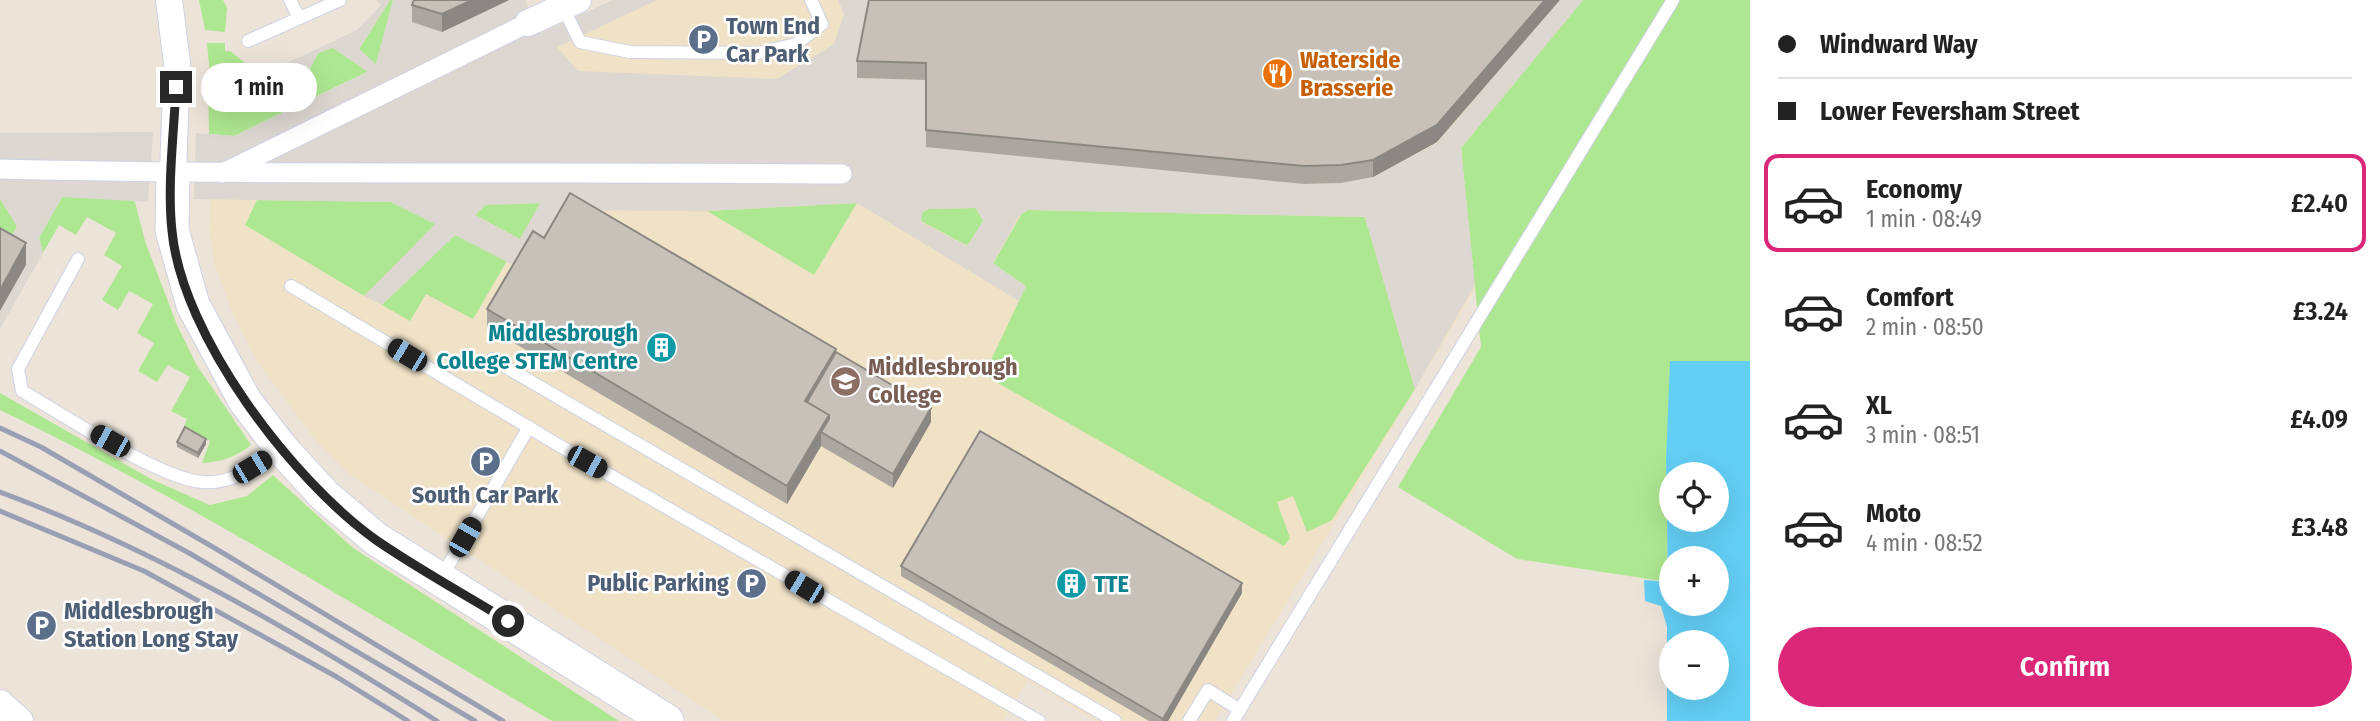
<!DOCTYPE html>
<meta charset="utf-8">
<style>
:root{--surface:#fff;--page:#f2f2f2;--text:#222;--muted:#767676;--line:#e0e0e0;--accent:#db2777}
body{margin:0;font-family:"Fira Sans Condensed",sans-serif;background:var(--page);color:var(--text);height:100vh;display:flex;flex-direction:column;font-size:26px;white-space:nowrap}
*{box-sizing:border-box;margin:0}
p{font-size:23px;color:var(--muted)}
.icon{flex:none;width:38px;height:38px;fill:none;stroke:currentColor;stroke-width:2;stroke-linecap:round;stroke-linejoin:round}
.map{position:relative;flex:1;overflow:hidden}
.panel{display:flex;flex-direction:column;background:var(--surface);width:630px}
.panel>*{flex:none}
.top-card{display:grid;align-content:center;height:154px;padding:0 28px;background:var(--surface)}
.fabs{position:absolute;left:1659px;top:462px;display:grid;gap:14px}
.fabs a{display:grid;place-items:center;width:70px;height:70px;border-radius:50%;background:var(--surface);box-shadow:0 7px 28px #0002;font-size:35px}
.end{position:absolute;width:32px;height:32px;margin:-16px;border:9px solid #282828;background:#fff;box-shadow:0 0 0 4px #fff}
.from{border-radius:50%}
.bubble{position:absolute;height:49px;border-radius:24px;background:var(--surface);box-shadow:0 7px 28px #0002;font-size:23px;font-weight:600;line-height:49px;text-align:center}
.car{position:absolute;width:21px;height:42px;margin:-21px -10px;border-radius:9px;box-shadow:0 0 5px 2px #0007;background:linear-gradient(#222 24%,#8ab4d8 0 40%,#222 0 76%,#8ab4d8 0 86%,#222 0)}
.top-card b{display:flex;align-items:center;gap:24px;height:66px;font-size:26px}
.top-card b+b{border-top:2px solid var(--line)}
.top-card i{width:18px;height:18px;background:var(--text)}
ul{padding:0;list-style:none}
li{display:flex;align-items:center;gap:21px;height:98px;margin:0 14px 10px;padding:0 14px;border:4px solid transparent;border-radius:14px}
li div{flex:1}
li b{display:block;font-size:26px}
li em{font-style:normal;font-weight:600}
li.current{border-color:var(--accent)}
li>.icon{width:63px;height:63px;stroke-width:1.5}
.primary-button{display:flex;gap:14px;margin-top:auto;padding:14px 28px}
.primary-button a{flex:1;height:80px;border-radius:42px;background:var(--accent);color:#fff;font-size:28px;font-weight:600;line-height:80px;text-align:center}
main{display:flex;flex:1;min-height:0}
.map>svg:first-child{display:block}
</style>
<main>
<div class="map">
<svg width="1750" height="721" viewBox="0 0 1750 721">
<rect width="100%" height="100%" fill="#ece4d9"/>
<path fill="#efe2c7" d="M525 0 539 34 613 0H1650L1215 721H1096L1027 681 1004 721H724L349 474 317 442 256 360 233 314 215 266 209 229 211 192Z"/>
<path fill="#aee791" d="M199 0H223L227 8 225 32 205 30Z
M390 0H393L376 65 359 49Z
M1583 0H1750V361H1671L1666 460 1668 582 1517 559 1398 487 1481 347 1461 148Z
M207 43H225V51H230L258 73 281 66 296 74 289 88 308 87 306 76 318 53 334 47 369 71 234 136 212 134H209L208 84 211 85Z
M62 197 129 198 135 202 145 241 177 325 196 364 251 445C236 457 221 462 202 463L210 441 184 426 187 419 171 411 190 377 168 365 157 382 138 371 154 343 137 333 153 304 129 291 118 310 102 300 122 266 104 255 116 233 87 217 76 235 59 225 43 253 39 238Z
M0 199 17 226 11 238 0 233Z
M257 200 391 202 436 224 364 296 245 225Z
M541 203 520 239 475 215 485 205Z
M857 203 814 275 707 211Z
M976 208 983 221 968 246 921 221 922 213 928 209Z
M1028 210 1365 217 1415 389 1332 520 1307 532 1293 496 1277 502 1290 538 1284 546 984 375 1026 286 993 264 1022 213Z
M455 235 507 261 473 319 426 294 410 321 382 305Z
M0 393 153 480 210 505 247 496 273 475 353 548 619 721H552C370 615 190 501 0 410Z"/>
<path fill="#dcd7d0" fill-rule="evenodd" d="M376 0H390L359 49 376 64 393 0H419L442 31 509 0H525L539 34 613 0H657L557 47 578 71 777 79 834 44 844 14 838 0H872L857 78 926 80 1160 168 1304 184 1341 183 1373 177 1437 143 1560 0H1583L1461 148 1475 285 1415 389 1365 217 1028 210 1019 216 993 263 1026 286 1019 301 857 203 707 211 571 210 521 269 455 235 382 305 364 296 435 224 391 202 194 199 196 133 235 136 368 72 333 48 318 53 305 77 308 87 293 95 289 88 295 74 281 66 357 30 381 5ZM540 203 520 239 475 215 485 205ZM976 208 983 221 967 246 921 222 922 213 928 209Z
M153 132 148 202 62 197 39 238 43 253 0 329V311L26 265 11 238 17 226 0 199V133Z"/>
<path fill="#64cff6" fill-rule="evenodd" d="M1670 361H1750V721H1667V627L1661 606 1645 601 1644 580 1668 582 1666 460ZM1671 474H1717V520H1671ZM1671 558H1717V604H1671ZM1671 642H1717V688H1671Z"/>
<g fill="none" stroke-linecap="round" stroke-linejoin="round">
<defs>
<path id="service" d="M290 0 299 18
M563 7 580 42 630 52 758 53 796 44 822 24 811 0
M248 41 340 0
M78 259 18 369 22 391C64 415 159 479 203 482 233 485 258 464 281 450
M291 286 587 462 1039 721
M492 359 1115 721
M441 578 529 427
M1189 721 1208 690 1240 710
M1233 721 1673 0"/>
<path id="pedestrian" d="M0 169C281 176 561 171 842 174
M223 173 528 23"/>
<path id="minor" d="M169 0 177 63 173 174
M528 23 578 0
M0 703 20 721"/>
<path id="tertiary" d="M173 174 172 230 193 305 245 401 282 449 324 495 376 539 667 721"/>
</defs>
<use href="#service" stroke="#ced2e3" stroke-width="14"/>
<use href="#pedestrian" stroke="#ced2e3" stroke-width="21"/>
<use href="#minor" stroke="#ced2e3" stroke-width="28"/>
<use href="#tertiary" stroke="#ced2e3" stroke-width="35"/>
<use href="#service" stroke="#fff" stroke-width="12"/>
<use href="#pedestrian" stroke="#fff" stroke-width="19"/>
<use href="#minor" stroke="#fff" stroke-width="26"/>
<use href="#tertiary" stroke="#fff" stroke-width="33"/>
<path stroke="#9b9fb4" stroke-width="5" d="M0 428 41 447 218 550 503 721
M0 451 189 553 475 721
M0 492C154 549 299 634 437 721
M0 511 144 571 337 677 408 721"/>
</g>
<path fill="#aba69f" d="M509 0 442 32 412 22V5Z
M869 0 1437 142 1373 177 1341 183 1304 184 926 147V80L857 78V61Z
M544 238 836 352 931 422 893 488 821 446 787 504 487 327V309Z
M177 442 206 444 198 458 177 447Z
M901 566 1242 593 1168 721H1149L901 576Z"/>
<path fill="#8b8782" d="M472 0H509L442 32V14Z
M1545 0H1560L1437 142 1373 177V160Z
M26 243V265L0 311V290Z
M836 349V366L805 405V401Z
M931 408V422L893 488V474Z
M829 415V433L821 432V446L787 504V486Z
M206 439V444L198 458V453Z
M1242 583V593L1168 721H1163V719Z"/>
<path fill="#c7c1b9" stroke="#8b8782" stroke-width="2" d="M414 0H472L442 14 412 5Z
M869 0H1545L1437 125 1373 160 1341 165 1304 166 926 130V63L857 61Z
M570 193 836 349 805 401 829 415 787 486 487 309 533 231 544 238Z
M0 228 26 243 0 290Z
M836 352 931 408 893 474 821 432 829 419V415L807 402Z
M185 427 206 439 198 453 177 442Z
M980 431 1242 583 1163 719 901 566Z"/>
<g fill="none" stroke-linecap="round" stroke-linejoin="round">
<path stroke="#282828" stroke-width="9" d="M176 87C174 132 167 186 172 231 182 336 292 480 376 540 418 569 464 594 508 621"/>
</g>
<defs>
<symbol id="parking-disc" viewBox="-11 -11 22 22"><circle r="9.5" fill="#5c6f8a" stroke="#fff"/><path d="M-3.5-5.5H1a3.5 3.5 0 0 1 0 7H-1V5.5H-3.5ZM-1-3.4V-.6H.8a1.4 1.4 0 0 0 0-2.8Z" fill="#fff"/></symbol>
<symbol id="restaurant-disc" viewBox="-11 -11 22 22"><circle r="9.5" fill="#e8710a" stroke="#fff"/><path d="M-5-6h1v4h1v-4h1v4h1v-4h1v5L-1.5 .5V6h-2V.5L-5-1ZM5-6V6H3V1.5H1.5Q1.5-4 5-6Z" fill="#fff"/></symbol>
<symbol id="building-disc" viewBox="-11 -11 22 22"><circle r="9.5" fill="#0f9aa8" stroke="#fff"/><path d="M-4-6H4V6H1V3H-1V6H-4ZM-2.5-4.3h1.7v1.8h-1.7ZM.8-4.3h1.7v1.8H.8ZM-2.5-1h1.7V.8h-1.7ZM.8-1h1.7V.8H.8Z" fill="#fff"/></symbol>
<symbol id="university-disc" viewBox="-11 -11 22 22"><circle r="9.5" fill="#8d6e63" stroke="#fff"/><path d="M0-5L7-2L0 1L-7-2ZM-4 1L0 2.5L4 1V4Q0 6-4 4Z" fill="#fff"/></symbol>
</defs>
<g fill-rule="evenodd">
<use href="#parking-disc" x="686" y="22" width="35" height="35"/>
<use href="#restaurant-disc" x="1260" y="56" width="35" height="35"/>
<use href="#building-disc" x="644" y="330" width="35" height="35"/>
<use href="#university-disc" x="828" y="364" width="35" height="35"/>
<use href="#parking-disc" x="468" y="444" width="35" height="35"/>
<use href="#parking-disc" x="734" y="566" width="35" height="35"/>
<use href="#building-disc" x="1054" y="566" width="35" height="35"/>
<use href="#parking-disc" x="24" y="608" width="35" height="35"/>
</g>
<g text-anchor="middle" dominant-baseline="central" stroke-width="5" stroke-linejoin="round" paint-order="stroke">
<g font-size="24" font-weight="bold" fill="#4e5e75" stroke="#fff" text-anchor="start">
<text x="726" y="26">Town End<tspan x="726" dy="28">Car Park</tspan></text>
<text x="485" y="495" text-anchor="middle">South Car Park</text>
<text x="729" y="583" text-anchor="end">Public Parking</text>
<text x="64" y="611">Middlesbrough<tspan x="64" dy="28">Station Long Stay</tspan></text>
</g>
<g font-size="24" font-weight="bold" fill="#c56008" stroke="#fff" text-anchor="start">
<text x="1300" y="60">Waterside<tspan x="1300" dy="28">Brasserie</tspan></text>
</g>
<g font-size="24" font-weight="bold" fill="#0d838f" stroke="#fff" text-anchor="end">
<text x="638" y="333">Middlesbrough<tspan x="638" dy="28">College STEM Centre</tspan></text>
<text x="1094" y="584" text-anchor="start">TTE</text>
</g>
<g font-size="24" font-weight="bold" fill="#785e54" stroke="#fff" text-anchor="start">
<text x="868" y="367">Middlesbrough<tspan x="868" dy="28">College</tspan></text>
</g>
</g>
</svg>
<div class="fabs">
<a><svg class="icon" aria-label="locate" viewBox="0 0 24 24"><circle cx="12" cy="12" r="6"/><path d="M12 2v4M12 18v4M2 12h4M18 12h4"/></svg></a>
<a>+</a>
<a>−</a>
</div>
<i class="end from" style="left:508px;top:621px"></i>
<i class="end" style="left:176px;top:87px"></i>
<div class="bubble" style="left:201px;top:63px;width:116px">1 min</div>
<i class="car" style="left:407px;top:355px;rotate:301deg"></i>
<i class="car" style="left:110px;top:441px;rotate:299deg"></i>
<i class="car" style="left:587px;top:462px;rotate:119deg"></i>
<i class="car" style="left:252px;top:467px;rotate:59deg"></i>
<i class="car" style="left:465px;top:537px;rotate:30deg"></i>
<i class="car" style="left:804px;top:587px;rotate:301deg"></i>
</div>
<section class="panel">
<div class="top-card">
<b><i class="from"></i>Windward Way</b>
<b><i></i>Lower Feversham Street</b>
</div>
<ul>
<li class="current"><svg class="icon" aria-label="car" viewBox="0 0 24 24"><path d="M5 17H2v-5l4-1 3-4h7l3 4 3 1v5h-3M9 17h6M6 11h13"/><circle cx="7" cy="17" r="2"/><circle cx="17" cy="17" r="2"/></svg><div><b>Economy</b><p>1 min · 08:49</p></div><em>£2.40</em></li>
<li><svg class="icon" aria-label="car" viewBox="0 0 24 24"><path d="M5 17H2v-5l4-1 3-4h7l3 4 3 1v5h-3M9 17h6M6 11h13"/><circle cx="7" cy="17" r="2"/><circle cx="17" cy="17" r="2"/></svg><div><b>Comfort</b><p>2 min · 08:50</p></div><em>£3.24</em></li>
<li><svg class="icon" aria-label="car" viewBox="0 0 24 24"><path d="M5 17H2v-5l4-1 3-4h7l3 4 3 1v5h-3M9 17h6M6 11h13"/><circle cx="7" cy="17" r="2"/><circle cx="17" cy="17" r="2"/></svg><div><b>XL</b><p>3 min · 08:51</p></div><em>£4.09</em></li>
<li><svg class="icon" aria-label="car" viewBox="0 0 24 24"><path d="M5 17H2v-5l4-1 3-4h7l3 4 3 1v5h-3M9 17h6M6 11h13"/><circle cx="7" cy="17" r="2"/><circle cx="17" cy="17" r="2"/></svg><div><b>Moto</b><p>4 min · 08:52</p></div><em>£3.48</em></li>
</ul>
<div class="primary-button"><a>Confirm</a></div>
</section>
</main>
